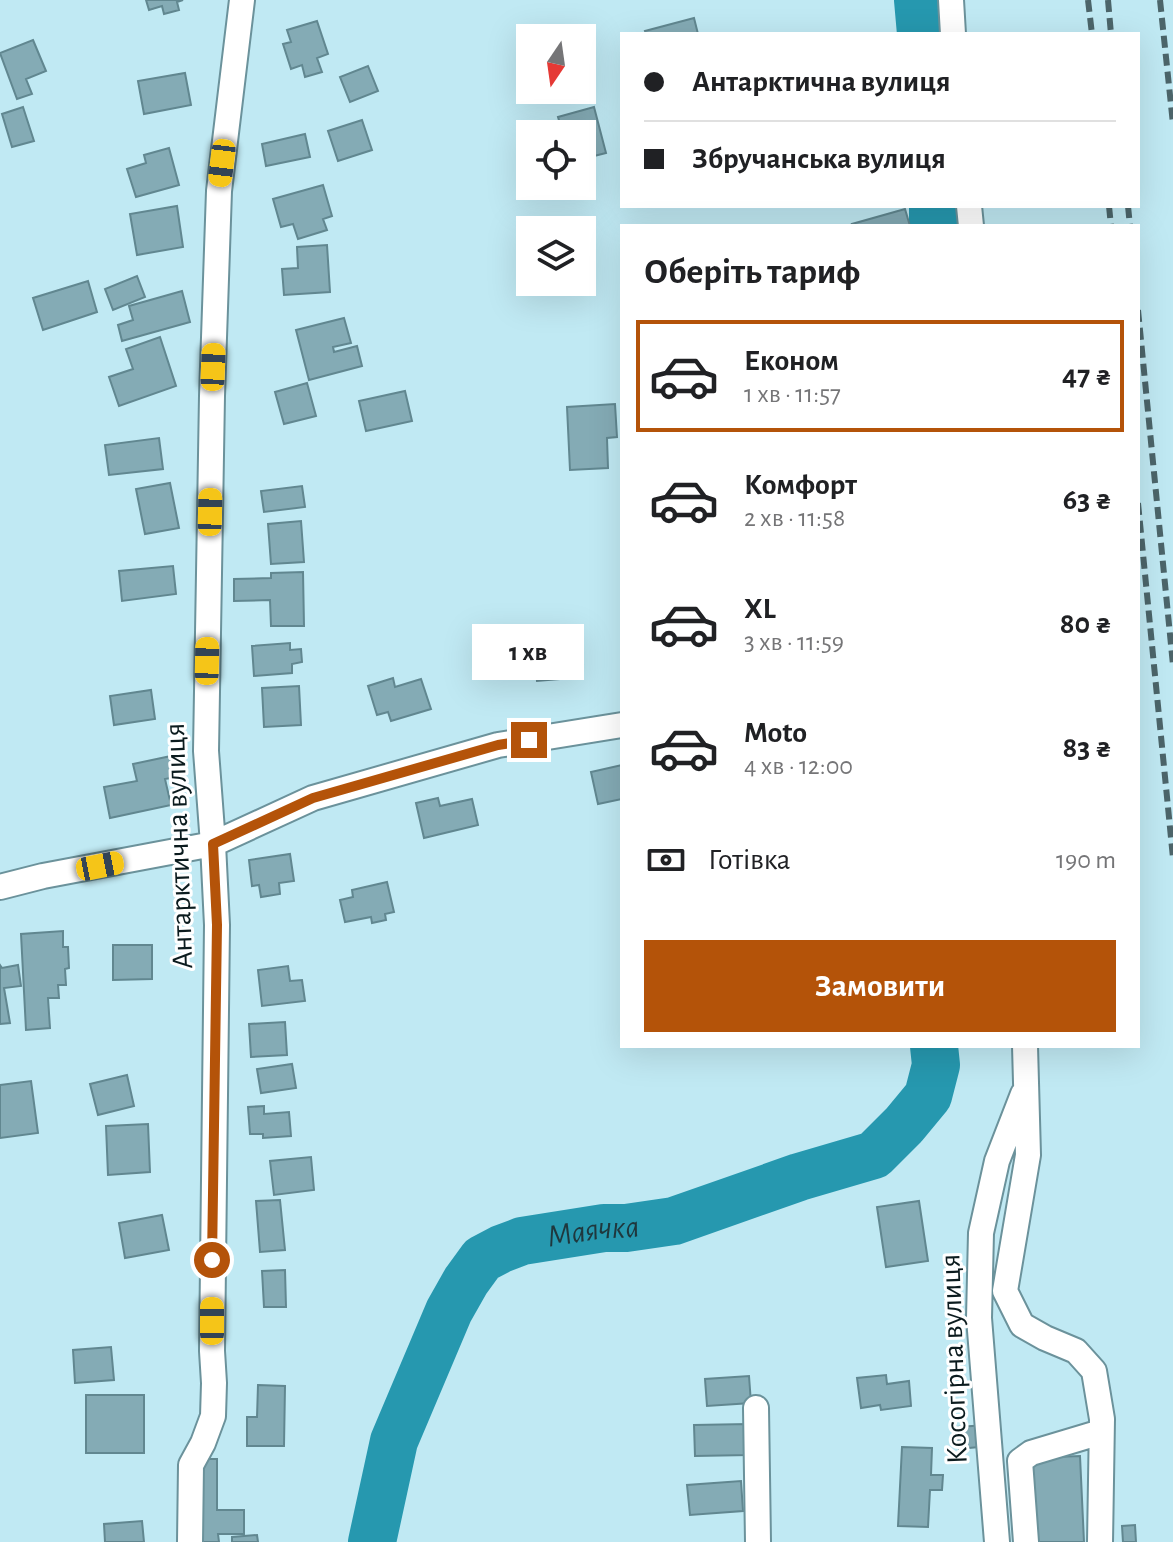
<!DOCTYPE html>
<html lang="uk">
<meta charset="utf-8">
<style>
:root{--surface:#fff;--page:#f6f6f6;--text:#202124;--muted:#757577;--line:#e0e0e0;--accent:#b45309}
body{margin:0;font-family:"Alegreya Sans",sans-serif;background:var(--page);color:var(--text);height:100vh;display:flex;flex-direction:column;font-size:30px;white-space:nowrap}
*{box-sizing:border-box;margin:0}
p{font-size:26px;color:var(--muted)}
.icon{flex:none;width:44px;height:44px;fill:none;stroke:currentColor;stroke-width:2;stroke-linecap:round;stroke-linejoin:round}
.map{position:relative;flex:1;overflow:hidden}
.drawer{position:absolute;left:620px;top:224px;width:520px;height:824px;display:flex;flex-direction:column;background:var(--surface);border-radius:0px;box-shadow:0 8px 32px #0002}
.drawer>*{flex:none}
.hud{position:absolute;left:620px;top:32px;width:520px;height:176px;border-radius:0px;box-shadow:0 8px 32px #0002;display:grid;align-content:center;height:176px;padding:0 24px;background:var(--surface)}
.needle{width:52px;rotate:193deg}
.fabs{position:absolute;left:516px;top:24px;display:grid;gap:16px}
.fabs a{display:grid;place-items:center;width:80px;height:80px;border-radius:0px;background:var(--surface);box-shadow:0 8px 32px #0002;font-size:40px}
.end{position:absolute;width:36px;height:36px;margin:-18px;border:10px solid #b45309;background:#fff;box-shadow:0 0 0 4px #fff}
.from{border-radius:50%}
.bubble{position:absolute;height:56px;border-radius:0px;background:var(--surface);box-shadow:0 8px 32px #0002;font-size:26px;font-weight:700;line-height:56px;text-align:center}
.car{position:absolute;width:24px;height:48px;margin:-24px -12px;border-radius:10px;box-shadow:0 0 6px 2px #0007;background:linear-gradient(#f5c518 24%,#345 0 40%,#f5c518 0 76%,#345 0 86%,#f5c518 0)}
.hud b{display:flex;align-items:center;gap:28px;height:76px;font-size:30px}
.hud b+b{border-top:2px solid var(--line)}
.hud i{width:20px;height:20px;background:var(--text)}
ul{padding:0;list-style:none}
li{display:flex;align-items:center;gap:24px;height:112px;margin:0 16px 12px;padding:0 8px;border:4px solid transparent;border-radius:0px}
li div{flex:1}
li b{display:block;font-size:30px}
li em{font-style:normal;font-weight:700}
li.on{border-color:var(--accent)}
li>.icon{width:72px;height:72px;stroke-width:1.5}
h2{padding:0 24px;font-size:36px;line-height:96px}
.pay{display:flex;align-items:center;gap:20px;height:88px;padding:0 24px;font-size:30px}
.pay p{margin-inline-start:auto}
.primary-button{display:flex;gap:16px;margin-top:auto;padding:16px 24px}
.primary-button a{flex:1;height:92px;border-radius:0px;background:var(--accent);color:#fff;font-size:32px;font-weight:700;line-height:92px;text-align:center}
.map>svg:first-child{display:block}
</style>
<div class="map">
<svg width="1173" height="1542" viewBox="0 0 1173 1542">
<rect width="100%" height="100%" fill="#c0e9f3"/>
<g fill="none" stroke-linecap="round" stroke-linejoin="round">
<g stroke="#2698af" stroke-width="48">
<path d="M918 0 921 34"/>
<path d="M933 206V226"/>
<path id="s1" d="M372 1542 394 1441 449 1311 466 1281 482 1259 501 1249 522 1241 604 1228H626L674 1221 799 1177 874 1155 904 1125 928 1096 936 1065 934 1046"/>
</g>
</g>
<path fill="#84abb5" stroke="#618790" stroke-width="2" d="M146 0H183L177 2 179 10 164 14 162 6 149 10Z
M694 18 698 34H646L645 31Z
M317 21 328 54 317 58 322 72 305 77 302 65 291 69 283 44 291 42 287 30Z
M33 40 46 71 26 79 32 94 17 99 0 53Z
M368 66 378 91 350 102 340 77Z
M185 73 191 105 144 114 138 81Z
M23 107 34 141 12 147 2 114Z
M594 107 606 153 586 158 582 148V134H563L558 117Z
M362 120 372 150 338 161 328 131Z
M305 134 310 157 266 166 262 144Z
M169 148 179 185 136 197 127 169 146 163 144 155Z
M323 185 332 216 323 219 327 230 298 239 293 224 281 227 273 199Z
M177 206 183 247 137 255 130 214Z
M905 209 910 226H853L852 224Z
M327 245 330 292 284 295 282 269 298 268 297 247Z
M137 276 145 297 113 310 105 289Z
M88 281 97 312 43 330 33 298Z
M182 291 190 322 122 341 118 325 133 320 129 306Z
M344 318 351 343 333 347 334 352 357 346 362 366 309 380 296 330Z
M160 337 176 386 119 406 109 377 133 369 126 349Z
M307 383 316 416 284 424 275 392Z
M405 391 412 421 366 431 359 401Z
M615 404 617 437 607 438 608 468 570 470 567 407Z
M159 438 163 469 109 475 105 445Z
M170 483 179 528 145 534 136 489Z
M302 486 305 507 264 512 261 491Z
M301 521 304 562 271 564 268 524Z
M173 566 176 594 122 601 119 571Z
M303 572 304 626H271L270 600 234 601V579L271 578V573Z
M580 634 583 664 570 665 571 678 537 681 532 639Z
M290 643V650L301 649 302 662 292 664V673L254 676 252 646Z
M393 678 395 687 421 679 431 709 391 721 388 712 377 715 368 686Z
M299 686 301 725 264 727 262 688Z
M151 690 155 719 114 725 110 696Z
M171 756 176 777 165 779 171 805 110 818 104 787 137 781 133 764Z
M622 765V799L598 804 591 772Z
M438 798 440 806 472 799 478 825 424 838 416 803Z
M290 854 294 881 279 883 280 894 261 897 259 885 252 886 249 860Z
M387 882 394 912 385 914 386 920 372 923 371 917 345 922 340 900 353 897 352 890Z
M63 931V947H68L69 968 65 969 66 985H58L59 998H48L50 1028 26 1030 21 934Z
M113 945H152V979L113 980Z
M0 965 2 968 18 965 21 986 4 988 10 1023 0 1024Z
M288 966 290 981 302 980 305 1001 262 1006 258 970Z
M285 1022 287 1055 251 1057 249 1024Z
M292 1064 296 1088 261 1093 257 1069Z
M127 1075 134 1106 98 1115 90 1084Z
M31 1081 38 1133 0 1138V1085Z
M264 1106V1114L289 1112 291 1136 263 1138V1134H250L248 1107Z
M148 1124 150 1172 108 1175 106 1126Z
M311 1157 314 1190 274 1195 270 1161Z
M280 1200 285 1250 260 1252 256 1201Z
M919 1201 928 1261 886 1267 877 1207Z
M162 1215 169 1250 125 1258 119 1223Z
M285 1270 286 1307H264L262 1271Z
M111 1347 114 1380 75 1383 73 1350Z
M886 1375 887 1384 909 1381 911 1406 881 1410 880 1405 861 1408 857 1378Z
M749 1376 751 1403 707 1406 705 1379Z
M258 1385 285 1386 284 1446H247V1417H257Z
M86 1395H144V1453H86Z
M748 1424 749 1455 695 1456 694 1425Z
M987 1425 989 1446 959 1449 957 1427Z
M902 1447 932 1448 931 1475H943L942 1490H930L928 1527 898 1526Z
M1080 1456 1084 1542H1036L1031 1458Z
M198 1459H217V1510H244V1534H218L219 1542H198Z
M741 1481 743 1511 690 1515 687 1485Z
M142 1521 144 1542H105L104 1524Z
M1135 1525 1136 1542H1123L1122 1526Z
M257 1535 258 1542H232V1537Z"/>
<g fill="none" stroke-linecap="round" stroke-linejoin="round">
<defs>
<path id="street" d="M951 0 953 34
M969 206 971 226
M0 887 43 876 213 844 313 798 498 745 622 725
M1025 1046 1028 1155 1005 1291 1022 1325 1045 1338 1076 1351 1094 1371 1102 1419 1100 1542
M756 1408 758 1542
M190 1542 191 1465 203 1443 213 1416 214 1383 212 1351 217 925 213 844 206 751 212 396 219 191 242 0
M997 1542 979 1318 981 1233 997 1161 1023 1094
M1026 1542 1020 1461 1031 1453 1101 1432"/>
</defs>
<use href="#street" stroke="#6b929b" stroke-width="28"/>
<use href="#street" stroke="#fff" stroke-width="24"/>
<path stroke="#4c656a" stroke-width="6" stroke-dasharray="12 6" stroke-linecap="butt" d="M1088 0 1092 34
M1108 0 1111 34
M1160 0 1173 124
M1109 206 1111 226
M1128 206 1130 226
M1138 310 1173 665
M1138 503 1173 858"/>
</g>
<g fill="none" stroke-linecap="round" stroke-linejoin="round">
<path stroke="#b45309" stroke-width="10" d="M212 1260 217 925 213 844 313 798 498 745 529 740"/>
</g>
<g text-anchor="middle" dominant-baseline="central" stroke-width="6" stroke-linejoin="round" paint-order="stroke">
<g font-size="30" fill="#0b1b1e" stroke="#fff">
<text transform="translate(179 846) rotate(-92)">Антарктична вулиця</text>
<text transform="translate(954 1359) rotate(-92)">Косогірна вулиця</text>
</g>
<g font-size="32" font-style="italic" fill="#1f373d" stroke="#fff">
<text stroke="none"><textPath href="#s1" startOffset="422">Маячка</textPath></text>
</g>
</g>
</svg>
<div class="fabs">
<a><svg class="needle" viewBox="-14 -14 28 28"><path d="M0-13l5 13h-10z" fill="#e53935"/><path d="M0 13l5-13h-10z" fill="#757577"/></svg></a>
<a><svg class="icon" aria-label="locate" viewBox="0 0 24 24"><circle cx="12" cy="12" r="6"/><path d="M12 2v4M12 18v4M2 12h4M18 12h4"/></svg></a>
<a><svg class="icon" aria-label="layers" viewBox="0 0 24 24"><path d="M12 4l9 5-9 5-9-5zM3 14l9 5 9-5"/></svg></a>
</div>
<i class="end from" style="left:212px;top:1260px"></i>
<i class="end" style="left:529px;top:740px"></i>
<div class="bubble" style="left:472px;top:624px;width:112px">1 хв</div>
<i class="car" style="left:222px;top:163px;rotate:187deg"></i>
<i class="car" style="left:213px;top:367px;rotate:2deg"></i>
<i class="car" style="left:210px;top:512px;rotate:1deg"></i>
<i class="car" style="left:207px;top:661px;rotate:1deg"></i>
<i class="car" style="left:100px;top:866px;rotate:79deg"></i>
<i class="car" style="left:212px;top:1321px;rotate:0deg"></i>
<div class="hud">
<b><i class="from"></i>Антарктична вулиця</b>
<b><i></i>Збручанська вулиця</b>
</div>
<section class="drawer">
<h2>Оберіть тариф</h2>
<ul>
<li class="on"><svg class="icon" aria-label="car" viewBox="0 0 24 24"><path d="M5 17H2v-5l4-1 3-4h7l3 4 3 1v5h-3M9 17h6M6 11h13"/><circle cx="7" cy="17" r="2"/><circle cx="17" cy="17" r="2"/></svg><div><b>Економ</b><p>1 хв · 11:57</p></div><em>47 ₴</em></li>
<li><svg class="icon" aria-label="car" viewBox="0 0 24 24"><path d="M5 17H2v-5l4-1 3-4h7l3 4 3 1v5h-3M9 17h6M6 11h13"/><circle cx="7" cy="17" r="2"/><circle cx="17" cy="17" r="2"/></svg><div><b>Комфорт</b><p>2 хв · 11:58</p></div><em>63 ₴</em></li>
<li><svg class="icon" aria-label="car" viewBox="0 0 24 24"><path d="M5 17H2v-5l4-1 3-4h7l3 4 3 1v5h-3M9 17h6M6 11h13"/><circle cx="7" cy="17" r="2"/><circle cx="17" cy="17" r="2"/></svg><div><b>XL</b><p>3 хв · 11:59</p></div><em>80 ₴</em></li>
<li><svg class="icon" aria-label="car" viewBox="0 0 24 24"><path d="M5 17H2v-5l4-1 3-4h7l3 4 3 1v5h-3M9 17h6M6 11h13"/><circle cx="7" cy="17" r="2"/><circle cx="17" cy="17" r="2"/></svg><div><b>Moto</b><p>4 хв · 12:00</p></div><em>83 ₴</em></li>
</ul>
<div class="pay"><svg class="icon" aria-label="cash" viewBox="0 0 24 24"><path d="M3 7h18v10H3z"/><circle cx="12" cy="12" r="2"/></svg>Готівка<p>190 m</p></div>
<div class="primary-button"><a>Замовити</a></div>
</section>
</div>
